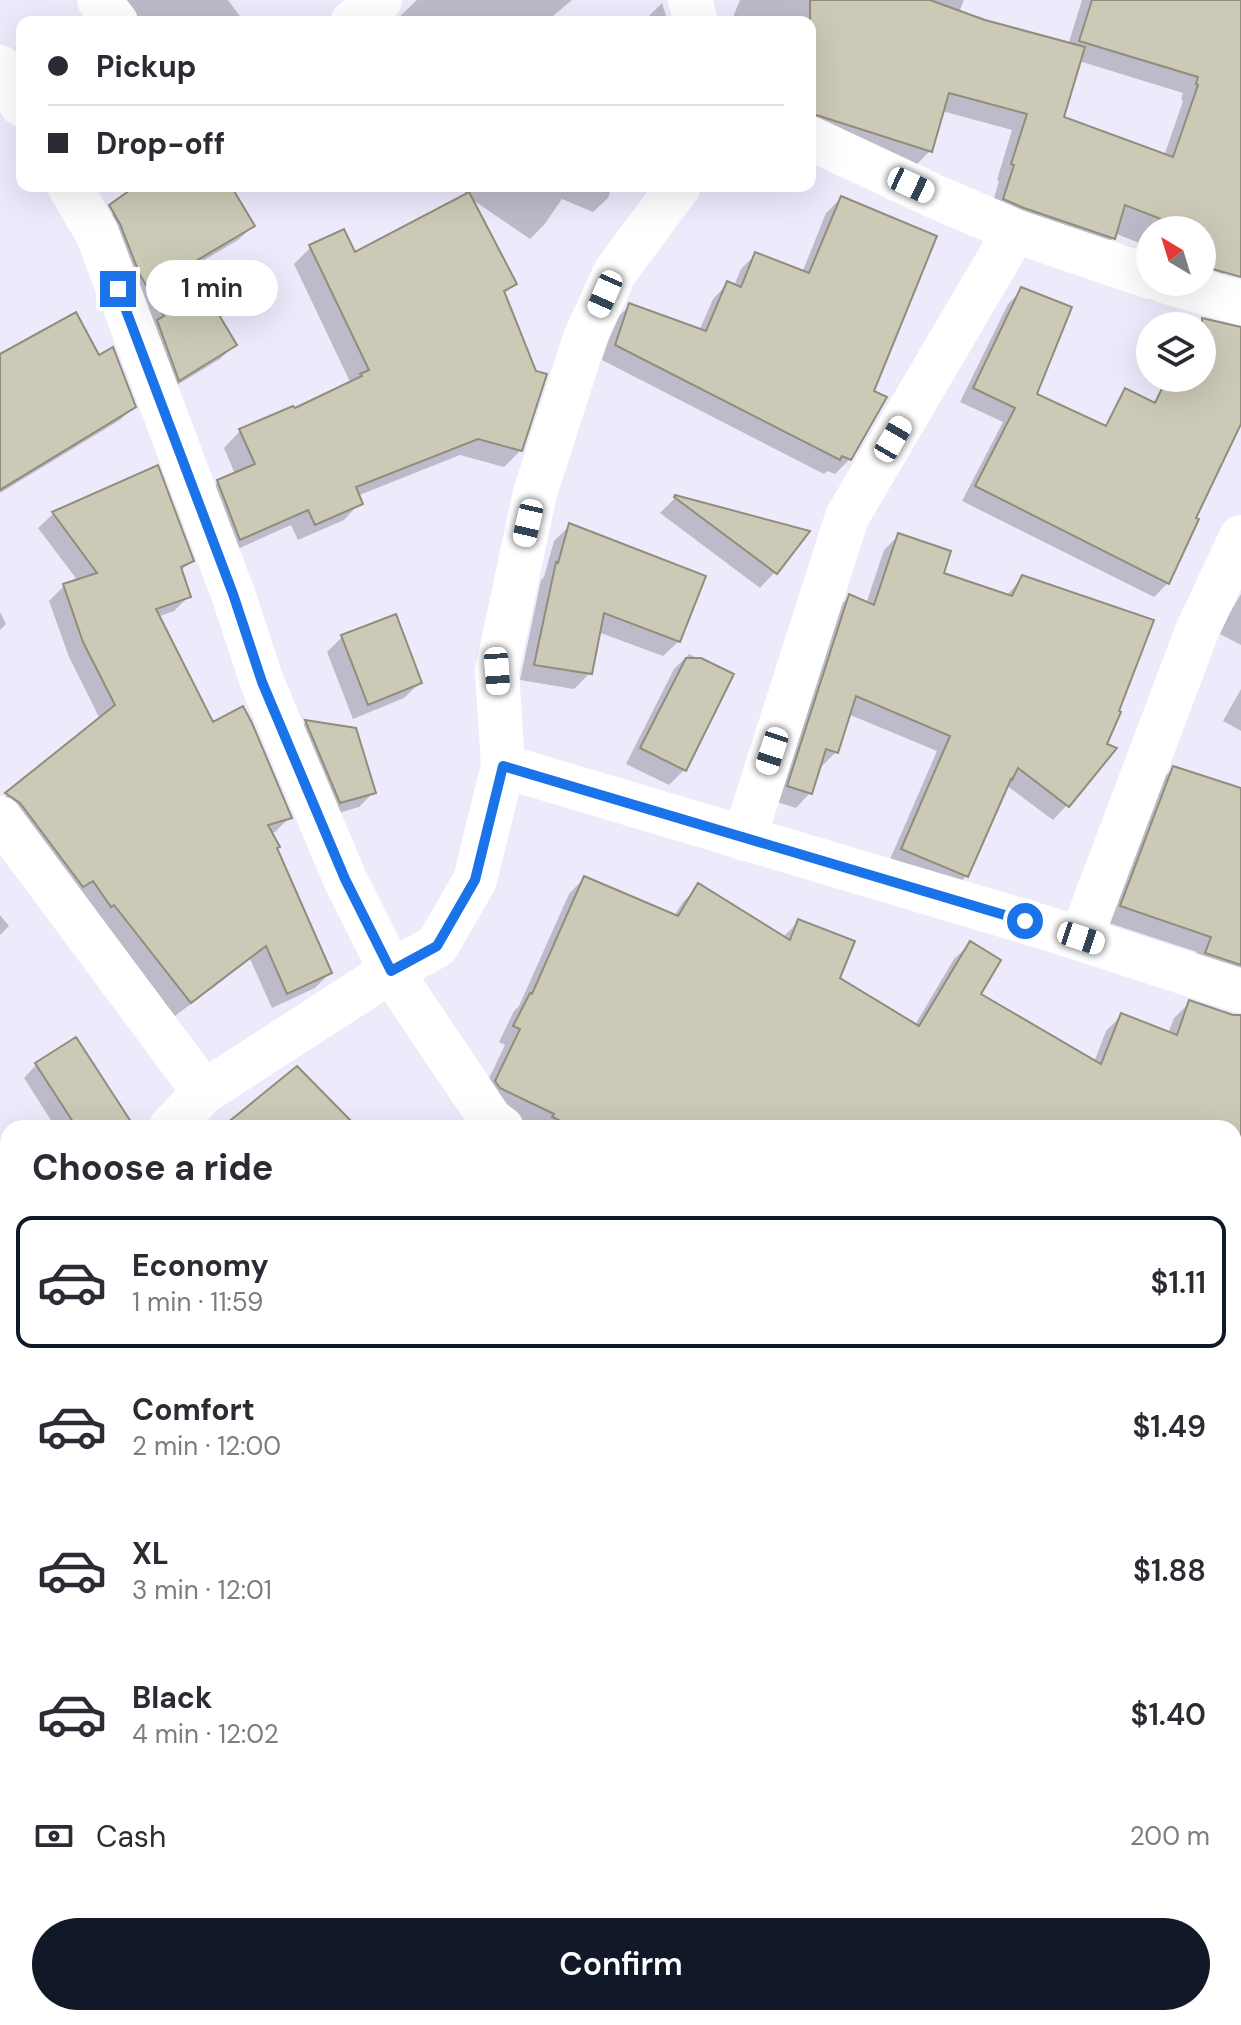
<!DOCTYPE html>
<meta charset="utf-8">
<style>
:root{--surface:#fff;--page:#f2f2f3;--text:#2b2b33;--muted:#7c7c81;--line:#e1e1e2;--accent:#111827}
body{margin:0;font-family:"DM Sans",sans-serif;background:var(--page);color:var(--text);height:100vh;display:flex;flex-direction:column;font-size:30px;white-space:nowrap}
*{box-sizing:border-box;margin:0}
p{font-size:26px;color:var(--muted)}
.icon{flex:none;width:44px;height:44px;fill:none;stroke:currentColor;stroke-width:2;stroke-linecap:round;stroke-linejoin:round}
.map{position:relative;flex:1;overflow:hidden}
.panel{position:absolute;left:0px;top:1120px;width:1242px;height:906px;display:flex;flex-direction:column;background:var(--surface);border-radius:24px 24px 0 0;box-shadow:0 8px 32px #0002}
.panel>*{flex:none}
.hud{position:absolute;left:16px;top:16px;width:800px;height:176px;border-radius:16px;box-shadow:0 8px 32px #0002;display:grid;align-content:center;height:176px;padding:0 32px;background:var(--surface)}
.needle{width:52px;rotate:322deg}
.tools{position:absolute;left:1136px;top:216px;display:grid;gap:16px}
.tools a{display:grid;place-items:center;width:80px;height:80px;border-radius:50%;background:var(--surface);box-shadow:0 8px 32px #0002;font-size:40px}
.end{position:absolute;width:36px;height:36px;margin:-18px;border:10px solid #1a73e8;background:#fff;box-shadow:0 0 0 4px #fff}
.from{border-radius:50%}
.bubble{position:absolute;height:56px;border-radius:28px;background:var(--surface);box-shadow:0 8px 32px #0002;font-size:26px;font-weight:600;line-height:56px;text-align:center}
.car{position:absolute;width:24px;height:48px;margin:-24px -12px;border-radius:10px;box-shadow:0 0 6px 2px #0007;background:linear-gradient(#fff 24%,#345 0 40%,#fff 0 76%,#345 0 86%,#fff 0)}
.hud b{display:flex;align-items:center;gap:28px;height:76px;font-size:30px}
.hud b+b{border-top:2px solid var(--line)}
.hud i{width:20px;height:20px;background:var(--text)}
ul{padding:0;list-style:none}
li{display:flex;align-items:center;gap:24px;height:132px;margin:0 16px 12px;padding:0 16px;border:4px solid transparent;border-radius:16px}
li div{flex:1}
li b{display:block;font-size:30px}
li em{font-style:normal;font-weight:600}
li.selected{border-color:var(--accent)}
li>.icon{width:72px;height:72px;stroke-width:1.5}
h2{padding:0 32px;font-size:36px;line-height:96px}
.pay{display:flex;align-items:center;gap:20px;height:88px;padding:0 32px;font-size:30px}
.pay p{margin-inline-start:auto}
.primary-button{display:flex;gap:16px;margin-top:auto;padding:16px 32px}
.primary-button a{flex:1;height:92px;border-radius:48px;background:var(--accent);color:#fff;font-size:32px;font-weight:600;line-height:92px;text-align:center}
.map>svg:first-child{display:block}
</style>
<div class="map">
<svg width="1241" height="2025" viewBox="0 0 1241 2025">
<rect width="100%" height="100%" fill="#edeafc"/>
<path fill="#0003" fill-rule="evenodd" d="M104 0H228L242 19 239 22H121Z
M417 0H572L546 22H394Z
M740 0H964L958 15 1068 45 1082 0H1241V253L1239 258 1223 274 1202 266V230H1150V247L1114 233 1113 238 1097 254 989 215 999 181 997 180 1012 130 942 111 930 151 914 167 810 134V22H731ZM1079 61 1183 93 1181 100 1183 101 1164 156 1062 119Z
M662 3 668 22H645L646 19Z
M160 186H229L253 226 238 240 189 269 235 345 220 359 164 393 100 228 114 213Z
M459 186H612L608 198 593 212 562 199 544 225 530 239 470 198 514 284 503 295 521 450 504 467 460 455 357 496 360 503 344 520 298 540 291 525 222 556 201 499 218 482 235 474 224 448 240 431 294 410 351 384 294 264 311 247 354 255 467 195Z
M841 198 872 392 850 459 835 474 827 471 824 474 602 360 615 320 630 305 699 331 713 299 727 284 734 286 741 269 756 254 802 273 826 213Z
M1022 290 1034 395 1168 583 1154 597 962 501 1003 422 960 402 1008 304Z
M0 356 98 358 134 407 120 420 0 493Z
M157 468 191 560 181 571 189 596 174 611 157 617 212 724 290 817 275 832 270 834 275 848 330 973 315 988 272 1008 250 959 175 1016 0 801 100 719 69 657 49 601 64 586 78 581 38 528 53 514Z
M676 497 775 572 760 588 660 513Z
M569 526 679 641 663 656 598 632 590 673 574 689 520 680 541 580 544 577 554 541Z
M899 535 942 574 1006 596 1023 577 1067 805 1053 820 1006 785 966 876 952 891 888 864 937 751 848 714 836 752 821 767 819 766 810 793 796 808 774 801 834 611 849 597 866 604 884 550Z
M1241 594V645L1218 633Z
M0 612 6 624 0 630Z
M342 637 420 683 404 698 353 719 327 652Z
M689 654 731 675 684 770 669 785 626 764 674 669Z
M1241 689V731L1223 721Z
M306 722 354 730 374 792 359 807 325 817 291 737Z
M1173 768 1241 790V988L1191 969 1197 952 1106 922 1158 784Z
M584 878 674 916 683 902 699 886 782 938 799 921 838 979 915 1025 954 959 970 944 978 995 1094 1062 1106 1031 1122 1015 1168 1034 1174 1018 1189 1003 1233 1017H1241V1235L1234 1253V1128H535L484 1104 480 1097 505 1045 499 1042 514 1011 519 1006 569 894Z
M0 915 9 926 0 935Z
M36 1065 127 1128H56L24 1078Z
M1241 1858V1911L1234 1918V1865Z
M415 2018H510L501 2025H410L409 2024Z
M518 2018H582L573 2025H524Z
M598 2018H617L610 2025H603Z
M660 2018H686L692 2025H663Z
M755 2018H1052L1045 2025H745Z"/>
<path fill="#ccc9b7" stroke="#908d7c" stroke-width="2" d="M810 0H930L985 20 1085 47 1064 117 1173 157 1198 85 1196 84 1198 77 1079 41 1092 0H1241V277L1209 268 1214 249 1202 244V230H1189L1125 205 1115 239 1024 208 1003 199 1014 165 1011 164 1027 114 949 93 932 152 810 113Z
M136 186H231L255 226 189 265 237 345 179 381 157 320 164 316 140 275 120 224 109 205Z
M469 192 517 284 504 291 536 371 547 374 522 451 478 439 356 487 363 504 315 525 308 510 240 540 217 480 255 464 239 429 293 406 295 408 362 376 360 374 369 370 309 245 344 229 355 252Z
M841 196 937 236 874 391 887 397 851 460 842 456 840 460 615 345 629 303 706 331 727 281 741 287 755 252 809 273Z
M1021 287 1072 307 1037 394 1106 426 1125 388 1155 403 1167 378H1202V318L1241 327V424L1196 518 1199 519 1169 584 975 486 1015 408 973 388Z
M76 312 99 355 113 347 136 407 0 490V354Z
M158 465 194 561 181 567 191 597 156 609 213 722 243 706 252 723 292 818 268 825 280 847 277 848 332 973 287 994 266 946 191 1003 114 905 111 907 93 881 83 887 20 803 5 793 115 705 83 642 63 584 97 573 52 512Z
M675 495 810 531 777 574 674 497Z
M569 523 706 576 680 642 604 613 592 674 534 665 556 562 558 563Z
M898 533 951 551 944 573 1012 596 1022 575 1154 620 1119 711 1121 712 1107 744 1117 748 1069 807 1018 768 1012 780 1011 779 968 877 901 849 950 736 856 696 838 753 826 749 812 794 787 786 849 594 874 605Z
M396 614 422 683 368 705 341 635Z
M686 658H701L734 674 686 771 640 748Z
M305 720 356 728 376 793 340 803Z
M1173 766 1241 788V965L1205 953 1211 937 1120 906Z
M584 876 678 916 698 883 790 940 798 919 855 941 840 978 919 1026 970 941 1001 960 981 994 1101 1064 1121 1013 1177 1035 1189 1000 1233 1015H1241V1140L1234 1138V1128H576L552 1117 554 1114 500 1088 495 1081 520 1029 513 1026 530 993 532 994Z
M76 1037 135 1128H77L35 1063Z
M297 1066 358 1128H221Z"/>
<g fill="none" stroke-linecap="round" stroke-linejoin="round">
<path stroke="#fff" stroke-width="44" d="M99 0 116 22
M690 0 696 22
M352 22 380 0
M0 67 22 105
M810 138 936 197 1015 231 1150 277
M69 186 97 233 233 594 262 682 345 879 391 971 491 1120 502 1128
M1167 282 1241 303
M503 766 1053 930 1241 991
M0 818 204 1092
M744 839 847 517 1015 231
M1081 938 1197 631 1241 537
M170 1128 204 1092 391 971 437 946 475 880 503 766 497 671 535 493 585 338 615 272 679 186
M0 1339 8 1328
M1234 1429 1241 1414
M1234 1578 1241 1580
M0 1803 8 1813
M163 2018 168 2025
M0 2020 8 2015
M645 2025 654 2018"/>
<path stroke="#e5ddfe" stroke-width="44" d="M0 1547 8 1557
M0 1656 8 1665
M289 2018 294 2025
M378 2018 383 2025"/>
</g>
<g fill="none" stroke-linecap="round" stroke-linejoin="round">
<path stroke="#1a73e8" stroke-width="10" d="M118 289 233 594 262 682 345 879 391 971 437 946 475 880 503 766 1025 921"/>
</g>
</svg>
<div class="tools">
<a><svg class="needle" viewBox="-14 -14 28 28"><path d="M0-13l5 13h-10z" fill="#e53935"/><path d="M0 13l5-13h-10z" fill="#7c7c81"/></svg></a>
<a><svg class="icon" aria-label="layers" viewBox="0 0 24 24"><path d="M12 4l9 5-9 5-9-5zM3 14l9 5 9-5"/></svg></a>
</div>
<i class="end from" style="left:1025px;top:921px"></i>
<i class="end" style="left:118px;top:289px"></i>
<div class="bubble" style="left:146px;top:260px;width:132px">1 min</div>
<i class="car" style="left:911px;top:185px;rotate:115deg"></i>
<i class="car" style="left:605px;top:294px;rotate:204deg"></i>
<i class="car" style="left:893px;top:439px;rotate:30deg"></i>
<i class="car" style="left:528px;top:523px;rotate:193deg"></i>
<i class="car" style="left:497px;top:671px;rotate:176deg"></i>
<i class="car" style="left:772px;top:751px;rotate:198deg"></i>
<i class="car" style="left:1081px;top:938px;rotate:108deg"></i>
<div class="hud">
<b><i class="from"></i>Pickup</b>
<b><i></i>Drop-off</b>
</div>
<section class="panel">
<h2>Choose a ride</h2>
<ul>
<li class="selected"><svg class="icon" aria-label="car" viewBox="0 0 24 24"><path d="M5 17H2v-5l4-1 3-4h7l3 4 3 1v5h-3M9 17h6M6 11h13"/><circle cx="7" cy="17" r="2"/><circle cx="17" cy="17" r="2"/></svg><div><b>Economy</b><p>1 min · 11:59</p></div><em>$1.11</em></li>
<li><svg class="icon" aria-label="car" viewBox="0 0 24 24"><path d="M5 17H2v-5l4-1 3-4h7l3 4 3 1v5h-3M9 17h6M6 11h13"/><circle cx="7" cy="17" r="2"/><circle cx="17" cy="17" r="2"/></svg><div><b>Comfort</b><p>2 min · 12:00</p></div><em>$1.49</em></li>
<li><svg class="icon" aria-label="car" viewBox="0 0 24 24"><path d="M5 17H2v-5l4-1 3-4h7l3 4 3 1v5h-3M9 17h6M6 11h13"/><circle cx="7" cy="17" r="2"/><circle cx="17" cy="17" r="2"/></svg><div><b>XL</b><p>3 min · 12:01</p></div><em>$1.88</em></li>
<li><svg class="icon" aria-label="car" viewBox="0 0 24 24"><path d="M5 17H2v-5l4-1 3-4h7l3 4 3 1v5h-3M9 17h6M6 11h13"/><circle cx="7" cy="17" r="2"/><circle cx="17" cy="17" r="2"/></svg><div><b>Black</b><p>4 min · 12:02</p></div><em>$1.40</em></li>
</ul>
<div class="pay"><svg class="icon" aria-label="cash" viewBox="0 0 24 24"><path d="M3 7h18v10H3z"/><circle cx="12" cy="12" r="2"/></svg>Cash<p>200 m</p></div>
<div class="primary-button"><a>Confirm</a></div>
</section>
</div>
